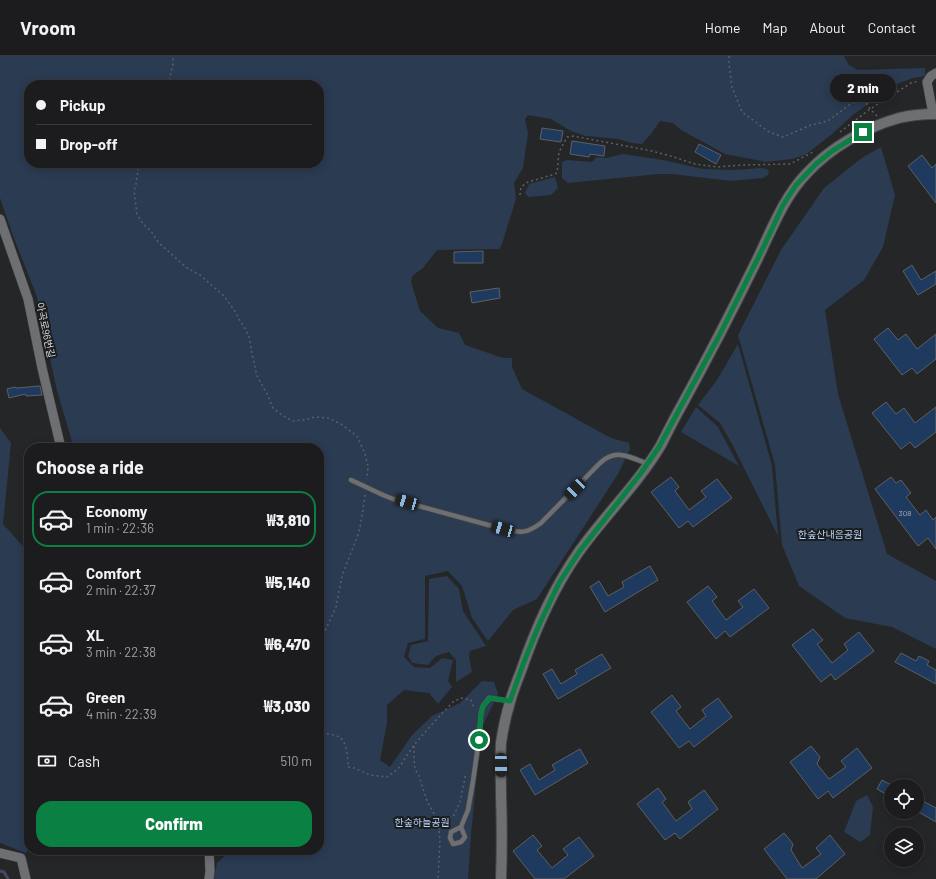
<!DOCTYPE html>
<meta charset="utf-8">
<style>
:root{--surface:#1c1c1e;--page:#252527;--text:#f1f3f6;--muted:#a0a1a4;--line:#3a3a3c;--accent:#0b8043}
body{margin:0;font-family:Barlow,"Noto Sans KR",sans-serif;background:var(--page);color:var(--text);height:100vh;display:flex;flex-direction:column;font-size:15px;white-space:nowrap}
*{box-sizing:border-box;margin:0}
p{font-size:13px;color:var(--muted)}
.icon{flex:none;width:22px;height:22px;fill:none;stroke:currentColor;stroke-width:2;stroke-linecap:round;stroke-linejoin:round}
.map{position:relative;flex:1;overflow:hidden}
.drawer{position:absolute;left:24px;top:387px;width:300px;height:412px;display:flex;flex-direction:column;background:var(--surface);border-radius:16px;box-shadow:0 2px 10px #0003,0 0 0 1px var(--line)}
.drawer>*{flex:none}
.top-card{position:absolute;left:24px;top:24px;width:300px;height:88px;border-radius:16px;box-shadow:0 2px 10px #0003,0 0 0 1px var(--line);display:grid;align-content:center;height:88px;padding:0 12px;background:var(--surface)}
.buttons{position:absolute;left:884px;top:723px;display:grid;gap:8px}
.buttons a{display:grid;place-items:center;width:40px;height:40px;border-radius:50%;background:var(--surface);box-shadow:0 2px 10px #0003,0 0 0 1px var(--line);font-size:20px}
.end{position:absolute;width:18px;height:18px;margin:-9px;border:5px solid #0b8043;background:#fff;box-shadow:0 0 0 2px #fff}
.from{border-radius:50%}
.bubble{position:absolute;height:28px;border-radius:14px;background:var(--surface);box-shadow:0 2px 10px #0003,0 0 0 1px var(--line);font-size:13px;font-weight:800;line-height:28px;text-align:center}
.car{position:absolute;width:12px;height:24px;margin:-12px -6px;border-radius:5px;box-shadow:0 0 3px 1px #0007;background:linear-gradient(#222 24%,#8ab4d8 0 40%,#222 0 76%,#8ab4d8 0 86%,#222 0)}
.top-card b{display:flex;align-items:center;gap:14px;height:38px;font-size:15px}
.top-card b+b{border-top:1px solid var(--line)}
.top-card i{width:10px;height:10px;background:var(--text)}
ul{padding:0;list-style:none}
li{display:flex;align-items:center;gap:12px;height:56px;margin:0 8px 6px;padding:0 4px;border:2px solid transparent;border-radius:16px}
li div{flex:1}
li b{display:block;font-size:15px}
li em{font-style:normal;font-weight:800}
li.on{border-color:var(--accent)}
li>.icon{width:36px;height:36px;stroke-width:1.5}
h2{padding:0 12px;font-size:18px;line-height:48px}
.pay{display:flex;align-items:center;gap:10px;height:44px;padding:0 12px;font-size:15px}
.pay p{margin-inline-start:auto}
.action{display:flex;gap:8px;margin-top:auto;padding:8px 12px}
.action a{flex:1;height:46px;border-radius:16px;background:var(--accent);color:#fff;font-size:16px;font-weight:800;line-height:46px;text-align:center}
header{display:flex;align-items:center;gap:24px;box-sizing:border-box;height:56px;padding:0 20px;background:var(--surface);border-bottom:1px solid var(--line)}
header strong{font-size:19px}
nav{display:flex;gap:22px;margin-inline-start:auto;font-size:14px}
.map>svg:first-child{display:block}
</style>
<header>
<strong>Vroom</strong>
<nav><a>Home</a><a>Map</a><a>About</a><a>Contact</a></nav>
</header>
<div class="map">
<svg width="936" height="823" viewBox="0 0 936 823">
<rect width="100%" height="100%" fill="#252628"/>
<path fill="#2a3b52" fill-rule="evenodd" d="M0 0H844L849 9 858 14 925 12V20L913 22 899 27 854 58 831 79 805 99 792 103 766 106 725 98 681 74 673 67 660 65 651 78 642 88 632 87 618 83 586 80 571 75 551 63 528 59 525 63 528 77 523 112 514 127 516 143 502 188 499 193 437 194 423 212 412 220 411 226 420 255 438 272 459 277 465 289 503 302H512V311L522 333 611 382 629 387 630 393 618 418 537 543 513 554 488 585 472 562 462 530 448 515 425 520V583L408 587 404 601 414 611 430 612 442 602 453 604 448 625 452 631 438 648 429 637 404 634 387 649V667L380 704 390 711 412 679 432 660 460 647 482 625 494 626 498 638 483 669 478 705 471 779 468 823H214L217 807 231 794H319V392H74L57 335 37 241 12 177 0 142ZM29 29H319V107H29Z
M881 91 895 139 883 191 864 224 825 254 838 338 887 498 936 525V593L892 571 845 562 799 530 782 489 775 409 738 279 781 194 824 132 863 101Z
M623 98 663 104 703 113 733 114 762 112 769 114 768 119 763 122 731 125 672 118H659L568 127 562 122V106L567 104 592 106 597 101 606 102Z
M555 121 558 132 551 139 528 141 525 137 529 128Z
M738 288 772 410 778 480 732 388 720 367 698 349 717 324Z
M696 351 718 371 739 410 681 376Z
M0 372 11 387 3 468 29 497V792L26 797 0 787Z
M447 520 459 533 463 555 486 590 470 595 469 601 472 616 456 626V604L449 596 436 600 428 609 412 607 408 600 411 589 428 585 429 523Z
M867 739 873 751 870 779 860 786 844 776 856 745Z"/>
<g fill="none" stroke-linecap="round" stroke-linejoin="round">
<path stroke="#414a62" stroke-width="3" d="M0 815 4 816 8 823"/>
</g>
<path fill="#1f3a5f" stroke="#5e6062" d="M542 72 563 75 561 86 540 83Z
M572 85 605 90 604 100 590 98 589 101 570 98Z
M699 88 721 99 716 108 695 96Z
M922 99 932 112 936 108V147L908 110Z
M483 195V207H454V196Z
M912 209 921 224 936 215V228L918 239 903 215Z
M499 232 500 242 472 247 470 236Z
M888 272 898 284 906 278 917 293 936 278V303L917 318 912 312 902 319 874 283Z
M40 330 42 339 26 340 25 338 9 342 7 333 15 331 16 332Z
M886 346 896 358 904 352 915 367 936 351V376L915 392 910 386 901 393 872 357Z
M671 421 679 431 675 435 689 454 706 441 701 435 717 423 732 442 693 471 688 465 679 472 651 436Z
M891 421 896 427 901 424 911 437 906 441 920 459 926 454 933 464 936 461V493L928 482 918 490 875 433Z
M650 510 658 524 605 556 590 531 599 525 608 540 624 531 622 526Z
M708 530 717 541 712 545 726 564 743 551 738 545 754 533 769 552 730 581 725 575 716 583 687 546Z
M813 573 823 584 817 588 832 607 848 594 844 588 859 576 874 595 835 624 831 618 821 626 792 589Z
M901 597 916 605 919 600 929 605 927 609 936 614V628L895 606Z
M602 598 611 612 558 643 543 618 552 613 561 628 577 618 575 614Z
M672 639 681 651 676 655 690 673 706 660 702 654 718 642 732 661 694 691 689 685 679 692 651 656Z
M811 690 820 701 817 708 829 723 846 711 841 705 857 692 872 712 833 742 828 735 818 743 790 706Z
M580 693 588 707 535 739 520 714 530 708 539 724 555 714 552 709Z
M882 724 891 729V741L877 733Z
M658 732 666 743 662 746 676 765 692 753 688 746 704 734 718 753 680 783 675 777 665 784 637 748Z
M917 742 936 752V766L917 755Z
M784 777 793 788 791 794 802 812 821 798 816 792 830 779 845 798 816 823H787L764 793Z
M533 779 542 790 537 794 552 812 568 799 563 793 579 781 594 800 564 823H535L513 795Z"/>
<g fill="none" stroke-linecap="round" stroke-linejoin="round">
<defs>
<path id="service" d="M351 424 383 439 393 443 503 473C521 477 526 478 541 467L600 407C616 392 630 401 648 408
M461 771 465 781 461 786 453 788 450 782 451 776 461 771 468 754 473 725 479 683 481 657 483 650 489 642 510 645"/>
<path id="minor" d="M933 58 927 26 931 20 936 17
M0 163 28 243 42 312 61 392
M209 794 210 815 209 823
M0 797 21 802 26 823"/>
<path id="tertiary" d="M501 823C502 795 502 767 501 739 501 721 500 704 501 687 503 673 506 659 510 646 513 635 517 625 521 615 535 574 553 533 578 497 604 460 638 428 661 389 668 375 675 361 683 347 707 303 730 259 752 214 769 181 781 144 807 117 830 92 866 71 899 62 911 59 924 58 936 58"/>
</defs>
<use href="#service" stroke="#434446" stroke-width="6"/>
<use href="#minor" stroke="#434446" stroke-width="10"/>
<use href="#tertiary" stroke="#434446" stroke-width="12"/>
<path stroke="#5f6062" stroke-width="1.5" stroke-dasharray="2 3" stroke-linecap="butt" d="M729 0V8L732 31 742 56 769 76 783 81 811 69 828 65 852 47 865 45 870 53 877 60
M168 29 173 8V0
M840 76 870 53 886 43 911 27 919 25
M139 107 136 128 134 135 137 158 143 168 151 175 159 187 187 212 200 219 224 240 234 254 249 280 252 298 257 320 267 338 273 352 282 359 292 365 303 364 315 361 328 362 341 368 357 380 365 398 368 410 367 423
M520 139 521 131 528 126 552 119 557 117 559 96 567 81 573 80 652 95 674 101 695 108 717 111 743 109 790 108 815 95
M319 588 336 551 342 520 359 476 362 460 365 439
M319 672C324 680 333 677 339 681 347 685 348 703 348 711L354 712 370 719 387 721 398 713 414 689 435 665 453 646 461 642 471 644 474 652
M414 690V704L415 713 419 720 427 745 437 763 439 773 440 785 438 823
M439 773 444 765 454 759 460 746 466 717"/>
<use href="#service" stroke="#6d6f72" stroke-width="4.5"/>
<use href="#minor" stroke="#6d6f72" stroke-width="9"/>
<use href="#tertiary" stroke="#6d6f72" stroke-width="10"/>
</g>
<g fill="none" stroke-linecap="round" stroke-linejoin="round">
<path stroke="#0b8043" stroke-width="5" d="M479 684 481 657 483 650 490 642 510 645 524 606 539 569 559 527 579 496 641 417 659 391 718 282 765 188 783 149 796 129 816 108 832 95 863 76"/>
</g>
<g text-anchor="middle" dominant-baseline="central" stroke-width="4" stroke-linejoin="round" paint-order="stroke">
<g font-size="8" fill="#aab1bc">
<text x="905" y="457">308</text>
</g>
<g font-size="10" fill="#d8d9db" stroke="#1b1d1f">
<text transform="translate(46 274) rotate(78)">아곡로96번길</text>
</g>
<g font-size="10" fill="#b7d3f9" stroke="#1b1d1f">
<text x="830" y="478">한숲산내음공원</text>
<text x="422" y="766">한숲하늘공원</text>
</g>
</g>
</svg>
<div class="buttons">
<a><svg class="icon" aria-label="locate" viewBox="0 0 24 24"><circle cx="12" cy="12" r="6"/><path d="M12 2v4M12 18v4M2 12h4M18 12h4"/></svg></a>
<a><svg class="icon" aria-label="layers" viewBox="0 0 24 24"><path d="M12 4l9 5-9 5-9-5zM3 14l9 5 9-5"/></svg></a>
</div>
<i class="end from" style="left:479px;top:684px"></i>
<i class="end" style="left:863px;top:76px"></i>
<div class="bubble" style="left:830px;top:18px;width:66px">2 min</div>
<i class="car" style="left:575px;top:433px;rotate:225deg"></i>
<i class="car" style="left:407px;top:446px;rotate:286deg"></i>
<i class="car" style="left:503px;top:473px;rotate:286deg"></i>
<i class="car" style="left:501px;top:709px;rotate:179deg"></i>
<div class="top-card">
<b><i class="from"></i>Pickup</b>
<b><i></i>Drop-off</b>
</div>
<section class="drawer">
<h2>Choose a ride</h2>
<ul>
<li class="on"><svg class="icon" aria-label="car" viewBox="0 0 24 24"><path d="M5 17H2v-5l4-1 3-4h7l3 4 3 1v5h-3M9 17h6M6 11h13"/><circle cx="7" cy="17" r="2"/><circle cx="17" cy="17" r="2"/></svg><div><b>Economy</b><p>1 min · 22:36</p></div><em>₩3,810</em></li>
<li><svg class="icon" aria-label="car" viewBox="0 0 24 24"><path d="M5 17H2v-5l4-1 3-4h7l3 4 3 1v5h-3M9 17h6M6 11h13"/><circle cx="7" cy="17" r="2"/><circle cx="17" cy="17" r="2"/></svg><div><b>Comfort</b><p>2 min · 22:37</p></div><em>₩5,140</em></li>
<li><svg class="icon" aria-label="car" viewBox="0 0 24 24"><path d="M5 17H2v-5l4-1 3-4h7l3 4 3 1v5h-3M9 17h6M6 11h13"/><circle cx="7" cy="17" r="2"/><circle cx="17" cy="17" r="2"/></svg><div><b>XL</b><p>3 min · 22:38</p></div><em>₩6,470</em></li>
<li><svg class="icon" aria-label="car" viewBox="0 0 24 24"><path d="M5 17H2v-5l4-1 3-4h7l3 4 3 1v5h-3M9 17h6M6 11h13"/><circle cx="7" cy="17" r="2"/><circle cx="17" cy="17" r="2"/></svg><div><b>Green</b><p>4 min · 22:39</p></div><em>₩3,030</em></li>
</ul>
<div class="pay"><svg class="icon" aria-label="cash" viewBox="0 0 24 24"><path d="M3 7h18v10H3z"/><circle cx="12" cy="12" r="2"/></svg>Cash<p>510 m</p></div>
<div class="action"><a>Confirm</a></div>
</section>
</div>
